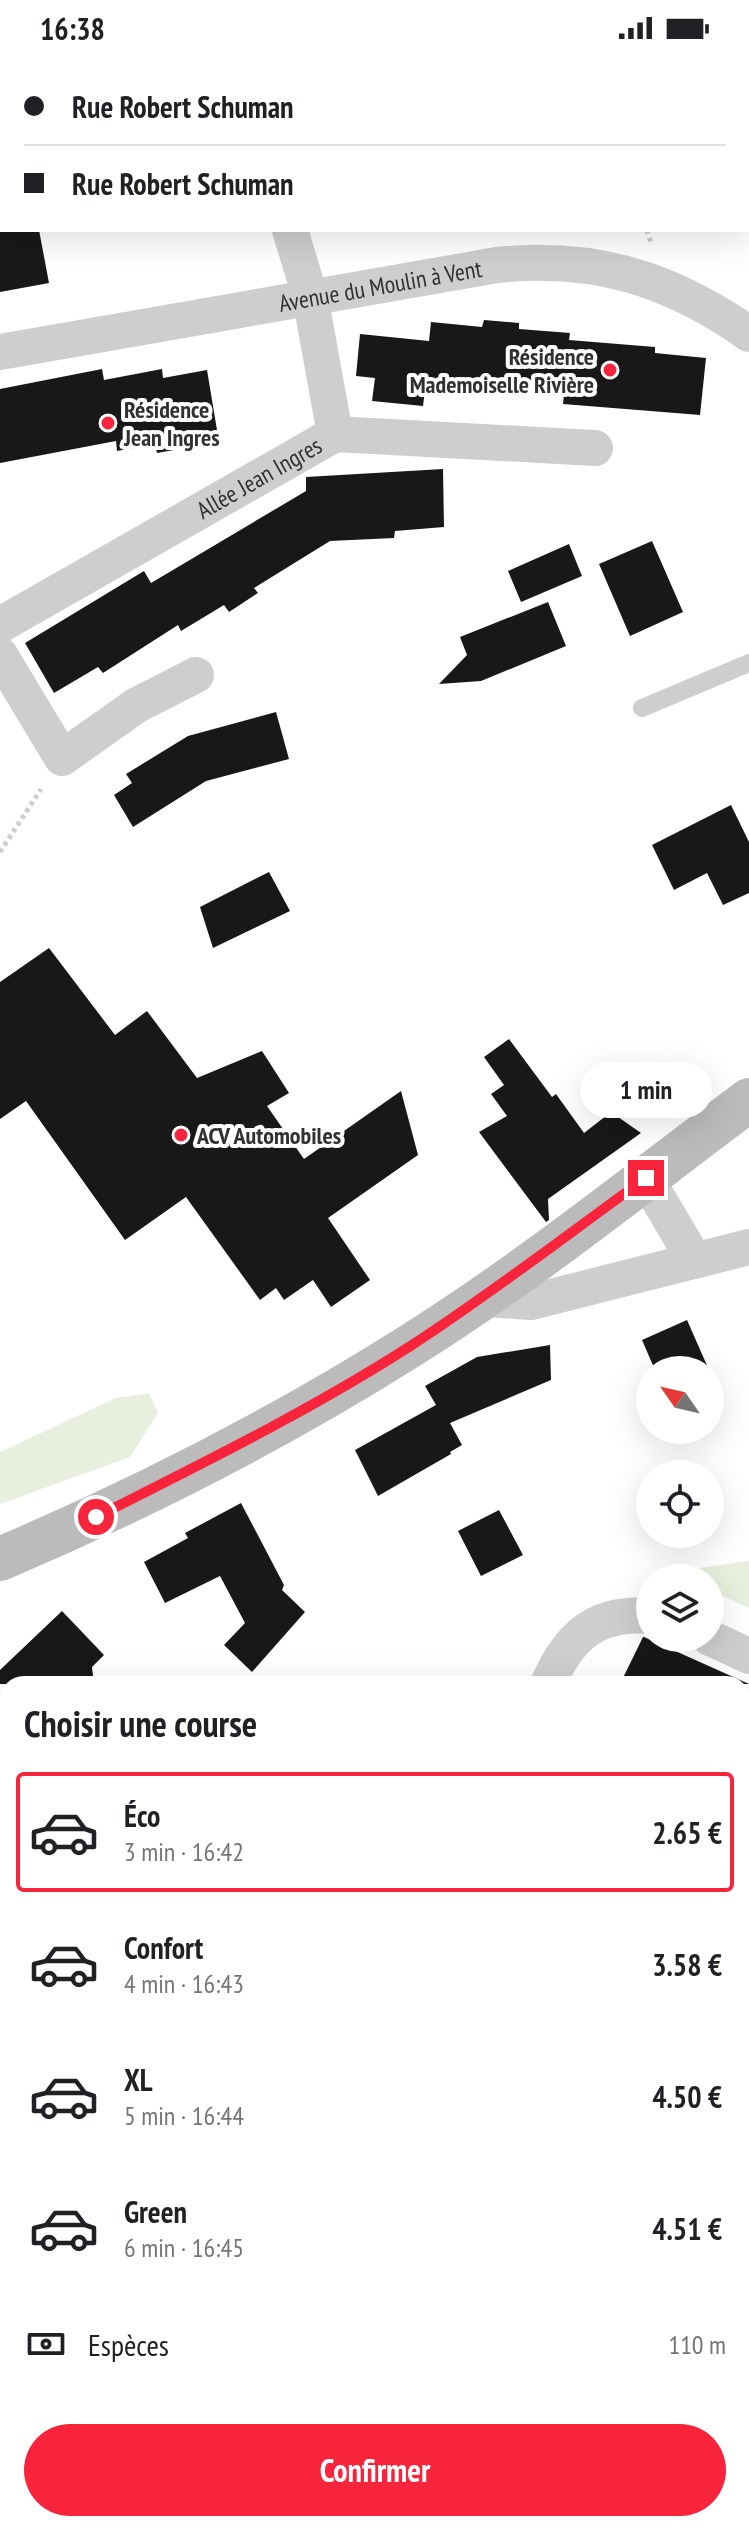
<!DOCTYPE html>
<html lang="fr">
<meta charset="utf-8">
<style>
:root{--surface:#fff;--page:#f2f2f2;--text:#202124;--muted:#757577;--line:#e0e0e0;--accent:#f7243b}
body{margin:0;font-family:"PT Sans Narrow",sans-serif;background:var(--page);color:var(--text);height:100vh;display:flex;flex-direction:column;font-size:30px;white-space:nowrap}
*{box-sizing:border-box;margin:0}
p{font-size:26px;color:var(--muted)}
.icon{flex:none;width:44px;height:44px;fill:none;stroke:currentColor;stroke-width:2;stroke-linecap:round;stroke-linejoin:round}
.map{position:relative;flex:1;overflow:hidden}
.panel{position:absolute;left:0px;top:1620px;width:750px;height:856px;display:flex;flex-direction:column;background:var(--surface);border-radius:24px 24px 0 0;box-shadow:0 8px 32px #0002}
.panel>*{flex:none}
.banner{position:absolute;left:0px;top:0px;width:750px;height:176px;box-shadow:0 8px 32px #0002;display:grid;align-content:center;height:176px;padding:0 24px;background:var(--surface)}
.needle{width:52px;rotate:304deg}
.buttons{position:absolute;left:636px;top:1300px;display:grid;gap:16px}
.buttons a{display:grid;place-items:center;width:88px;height:88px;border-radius:50%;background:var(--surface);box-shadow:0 8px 32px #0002;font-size:40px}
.end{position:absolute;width:36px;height:36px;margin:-18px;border:10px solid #f7243b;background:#fff;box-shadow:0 0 0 4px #fff}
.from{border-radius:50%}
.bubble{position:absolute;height:56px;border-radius:28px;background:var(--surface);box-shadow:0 8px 32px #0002;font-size:26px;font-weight:800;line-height:56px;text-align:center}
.banner b{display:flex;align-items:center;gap:28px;height:76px;font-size:30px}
.banner b+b{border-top:2px solid var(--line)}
.banner i{width:20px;height:20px;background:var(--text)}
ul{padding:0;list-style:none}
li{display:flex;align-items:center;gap:24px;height:120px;margin:0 16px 12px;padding:0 8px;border:4px solid transparent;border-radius:8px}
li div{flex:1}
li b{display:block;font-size:30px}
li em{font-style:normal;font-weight:800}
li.on{border-color:var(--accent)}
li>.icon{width:72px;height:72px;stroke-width:1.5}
h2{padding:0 24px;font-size:36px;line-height:96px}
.pay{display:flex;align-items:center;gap:20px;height:88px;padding:0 24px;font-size:30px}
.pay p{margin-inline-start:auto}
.cta{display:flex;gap:16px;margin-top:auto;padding:16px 24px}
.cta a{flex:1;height:92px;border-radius:48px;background:var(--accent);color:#fff;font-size:32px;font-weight:800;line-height:92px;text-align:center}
.status{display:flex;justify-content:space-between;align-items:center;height:56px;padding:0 40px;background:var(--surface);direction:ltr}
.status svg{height:22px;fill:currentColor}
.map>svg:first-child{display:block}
</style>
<div class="status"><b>16:38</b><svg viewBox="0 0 49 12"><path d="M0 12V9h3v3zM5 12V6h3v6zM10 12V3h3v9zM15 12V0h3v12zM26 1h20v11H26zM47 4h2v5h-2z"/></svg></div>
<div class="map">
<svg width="749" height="2476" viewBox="0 0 749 2476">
<rect width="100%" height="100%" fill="#fff"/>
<path fill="#e8efde" d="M149 1337 158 1357 130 1401 0 1448V1396L116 1342Z
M749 1505V1552L710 1534V1522H683L670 1516Z
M742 2014 749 2017V2337L742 2334Z
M8 2104V2285L0 2298V2106Z
M742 2373 749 2376V2476H672L654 2468H742Z"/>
<path fill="#181818" d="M0 174H39L49 227 0 236Z
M484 264 519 267V273L570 277 569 284 655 291V297L706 302 700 359 563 348 564 338 426 326 423 350 372 345 375 322 356 320 360 278 429 285 431 266 482 271Z
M102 313 104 324 162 313 163 322 207 314 219 386 157 397 155 388 117 395 116 385 0 407V333Z
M443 413 444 471 395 475 394 482 330 485 254 532 258 537 229 556 224 549 181 575 178 569 103 617 98 611 54 637 25 587 144 515 151 527 306 435V421Z
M652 485 683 556 630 580 599 508Z
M569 488 582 520 521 546 508 515Z
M548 546 566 590 481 625 439 628 467 599 460 581Z
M276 656 289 703 206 725 133 771 114 739 132 727 126 718 188 680Z
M731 749 749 786V837L723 849 707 817 674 834 652 789Z
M269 816 290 855 213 892 200 851Z
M49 892 115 979 147 955 197 1022 262 995 289 1037 267 1050 304 1103 401 1035 418 1099 328 1162 370 1224 331 1251 313 1224 284 1244 276 1232 260 1244 186 1141 125 1184 26 1045 0 1063V926Z
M509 983 552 1041 556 1038 584 1077 611 1056 641 1077 548 1143 549 1164 546 1166 479 1076 507 1060 491 1038 504 1029 484 1001Z
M687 1264 709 1314H655L642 1284Z
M550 1289 551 1324 450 1367 462 1389 450 1396 451 1398 378 1440 355 1394 436 1349 425 1330 477 1301Z
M241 1447 284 1529 282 1534 305 1556 252 1616 224 1589 245 1567 220 1520 165 1547 144 1506 188 1482 185 1477Z
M499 1454 523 1499 481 1520 458 1475Z
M62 1555 104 1599 92 1611 94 1628H0V1614Z
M643 1581H644L749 1628H620Z"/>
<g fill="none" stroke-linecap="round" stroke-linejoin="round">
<path stroke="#cecece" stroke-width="5" stroke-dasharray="4 4" stroke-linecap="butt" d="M313 2 323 0
M709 2 710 0
M0 83 2 82
M647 174 651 187
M0 796 41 733"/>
<path stroke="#cecece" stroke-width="18" d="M642 652 749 607"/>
<g stroke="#cecece" stroke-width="36">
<path d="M240 0V2"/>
<path d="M290 174 310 240 335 378"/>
<path id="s1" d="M0 296 497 209C593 199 670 222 749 278"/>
<path id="s2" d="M0 569 335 378 595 392"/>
<path d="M0 599 62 702 137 649 196 619"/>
<path d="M646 1122 695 1205"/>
<path d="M485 1239 499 1244 531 1246 749 1191"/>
<path d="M710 1582 749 1600"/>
<path d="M548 1628C568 1581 596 1555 650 1560"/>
<path d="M742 1854 749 1857"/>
<path d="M339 2476 342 2468"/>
</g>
<path stroke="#bbb" stroke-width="44" d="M0 1503C141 1443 280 1372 410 1290 528 1216 638 1127 749 1044"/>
</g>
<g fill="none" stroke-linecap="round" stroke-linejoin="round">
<path stroke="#f7243b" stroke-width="10" d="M96 1461C203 1407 311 1354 412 1289 492 1237 568 1178 646 1122"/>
</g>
<g fill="#f7243b" stroke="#fff" stroke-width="3">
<circle cx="610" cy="314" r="8"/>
<circle cx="108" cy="367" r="8"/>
<circle cx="181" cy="1079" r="8"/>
</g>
<g text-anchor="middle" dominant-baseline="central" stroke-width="8" stroke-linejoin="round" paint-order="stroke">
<g font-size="24" fill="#313131" stroke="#fff">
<text stroke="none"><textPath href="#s1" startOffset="386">Avenue du Moulin à Vent</textPath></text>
<text stroke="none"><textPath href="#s2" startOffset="298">Allée Jean Ingres</textPath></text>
</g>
<g font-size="24" font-weight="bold" fill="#313131" stroke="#fff" text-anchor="start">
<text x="594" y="300" text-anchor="end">Résidence<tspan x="594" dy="28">Mademoiselle Rivière</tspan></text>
<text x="124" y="353">Résidence<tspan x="124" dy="28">Jean Ingres</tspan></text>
<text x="197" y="1079">ACV Automobiles</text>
</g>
</g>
</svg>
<div class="buttons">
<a><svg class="needle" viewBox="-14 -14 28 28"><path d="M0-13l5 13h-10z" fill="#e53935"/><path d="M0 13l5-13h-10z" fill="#757577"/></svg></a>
<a><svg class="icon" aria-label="locate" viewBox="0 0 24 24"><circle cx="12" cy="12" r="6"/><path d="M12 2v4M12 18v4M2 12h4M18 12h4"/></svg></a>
<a><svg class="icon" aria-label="layers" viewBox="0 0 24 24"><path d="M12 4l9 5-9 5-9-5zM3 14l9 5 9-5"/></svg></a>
</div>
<i class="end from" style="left:96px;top:1461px"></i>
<i class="end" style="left:646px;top:1122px"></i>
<div class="bubble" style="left:580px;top:1006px;width:132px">1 min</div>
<div class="banner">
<b><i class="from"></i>Rue Robert Schuman</b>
<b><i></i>Rue Robert Schuman</b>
</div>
<section class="panel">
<h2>Choisir une course</h2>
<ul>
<li class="on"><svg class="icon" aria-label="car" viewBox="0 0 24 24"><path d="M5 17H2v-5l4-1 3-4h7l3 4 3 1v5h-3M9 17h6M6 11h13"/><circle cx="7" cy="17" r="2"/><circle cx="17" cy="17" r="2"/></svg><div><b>Éco</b><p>3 min · 16:42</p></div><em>2.65 €</em></li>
<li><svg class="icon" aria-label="car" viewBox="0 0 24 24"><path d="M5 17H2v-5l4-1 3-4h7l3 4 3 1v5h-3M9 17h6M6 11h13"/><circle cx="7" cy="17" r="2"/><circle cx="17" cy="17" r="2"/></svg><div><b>Confort</b><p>4 min · 16:43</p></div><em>3.58 €</em></li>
<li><svg class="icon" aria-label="car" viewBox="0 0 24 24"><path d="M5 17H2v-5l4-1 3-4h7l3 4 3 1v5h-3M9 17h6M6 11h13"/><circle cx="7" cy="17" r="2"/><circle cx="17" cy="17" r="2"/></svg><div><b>XL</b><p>5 min · 16:44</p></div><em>4.50 €</em></li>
<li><svg class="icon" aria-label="car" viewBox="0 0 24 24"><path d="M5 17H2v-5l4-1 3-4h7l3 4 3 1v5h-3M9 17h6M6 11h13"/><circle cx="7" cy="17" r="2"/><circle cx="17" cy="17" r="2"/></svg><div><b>Green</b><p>6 min · 16:45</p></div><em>4.51 €</em></li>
</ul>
<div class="pay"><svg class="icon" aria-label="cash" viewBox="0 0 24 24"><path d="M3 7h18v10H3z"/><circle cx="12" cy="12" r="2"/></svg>Espèces<p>110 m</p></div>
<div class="cta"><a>Confirmer</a></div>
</section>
</div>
